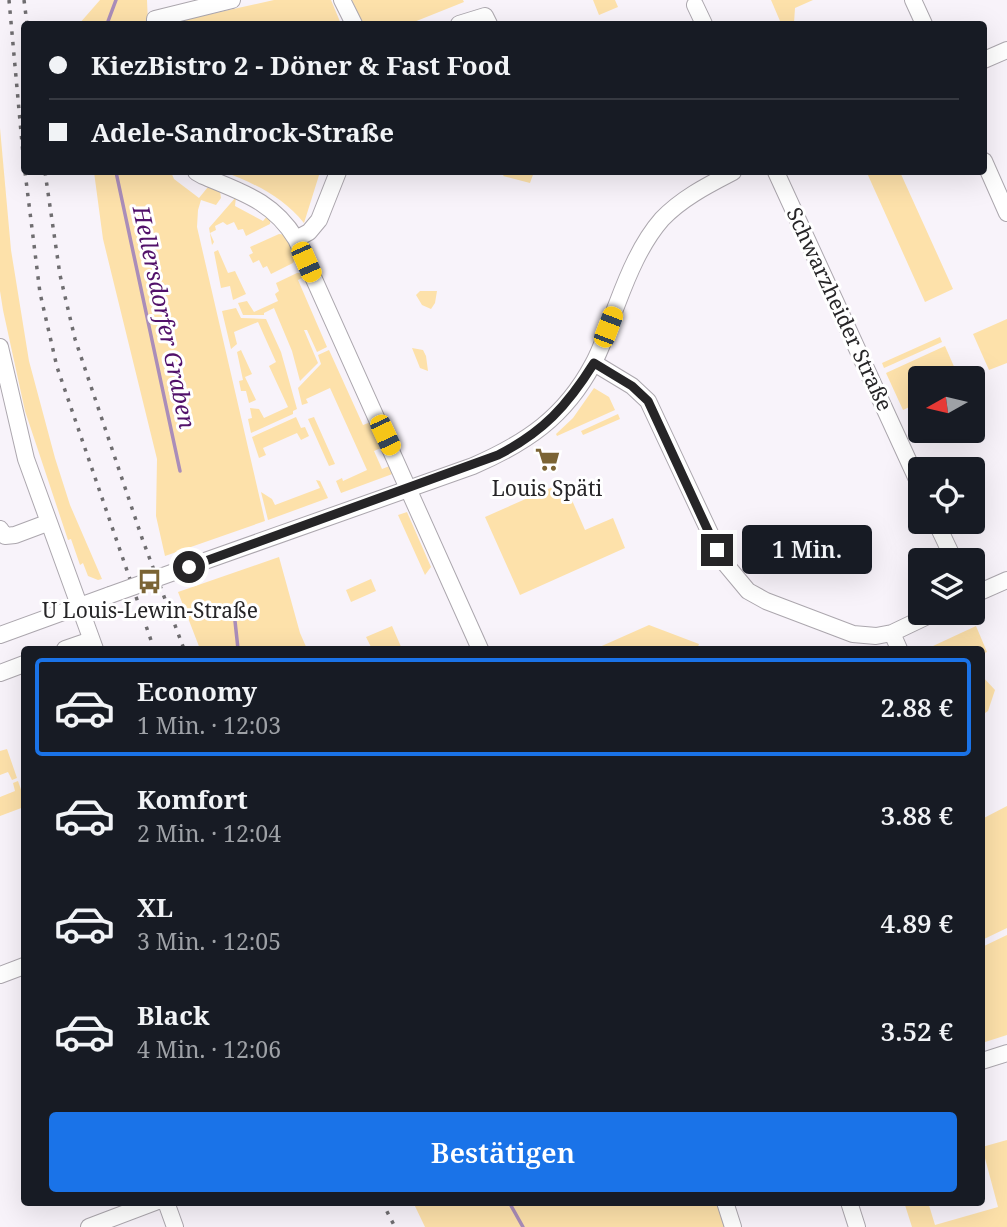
<!DOCTYPE html>
<html lang="de">
<meta charset="utf-8">
<style>
:root{--surface:#171b24;--page:#242831;--text:#f1f3f6;--muted:#9ea1a6;--line:#363941;--accent:#1a73e8}
body{margin:0;font-family:"Noto Serif",serif;background:var(--page);color:var(--text);height:100vh;display:flex;flex-direction:column;font-size:26px;white-space:nowrap}
*{box-sizing:border-box;margin:0}
p{font-size:23px;color:var(--muted)}
.icon{flex:none;width:38px;height:38px;fill:none;stroke:currentColor;stroke-width:2;stroke-linecap:round;stroke-linejoin:round}
.map{position:relative;flex:1;overflow:hidden}
.sheet{position:absolute;left:21px;top:646px;width:964px;height:560px;display:flex;flex-direction:column;background:var(--surface);border-radius:7px;box-shadow:0 7px 28px #0002}
.sheet>*{flex:none}
.top-card{position:absolute;left:21px;top:21px;width:966px;height:154px;border-radius:7px;box-shadow:0 7px 28px #0002;display:grid;align-content:center;height:154px;padding:0 28px;background:var(--surface)}
.needle{width:46px;rotate:262deg}
.controls{position:absolute;left:908px;top:366px;display:grid;gap:14px}
.controls a{display:grid;place-items:center;width:77px;height:77px;border-radius:7px;background:var(--surface);box-shadow:0 7px 28px #0002;font-size:35px}
.end{position:absolute;width:32px;height:32px;margin:-16px;border:9px solid #262527;background:#fff;box-shadow:0 0 0 4px #fff}
.from{border-radius:50%}
.bubble{position:absolute;height:49px;border-radius:7px;background:var(--surface);box-shadow:0 7px 28px #0002;font-size:23px;font-weight:600;line-height:49px;text-align:center}
.car{position:absolute;width:21px;height:42px;margin:-21px -10px;border-radius:9px;box-shadow:0 0 5px 2px #0007;background:linear-gradient(#f5c518 24%,#345 0 40%,#f5c518 0 76%,#345 0 86%,#f5c518 0)}
.top-card b{display:flex;align-items:center;gap:24px;height:66px;font-size:26px}
.top-card b+b{border-top:2px solid var(--line)}
.top-card i{width:18px;height:18px;background:var(--text)}
ul{padding:12px 0 0;list-style:none}
li{display:flex;align-items:center;gap:21px;height:98px;margin:0 14px 10px;padding:0 14px;border:4px solid transparent;border-radius:7px}
li div{flex:1}
li b{display:block;font-size:26px}
li em{font-style:normal;font-weight:600}
li.active{border-color:var(--accent)}
li>.icon{width:63px;height:63px;stroke-width:1.5}
.primary-button{display:flex;gap:14px;margin-top:auto;padding:14px 28px}
.primary-button a{flex:1;height:80px;border-radius:7px;background:var(--accent);color:#fff;font-size:28px;font-weight:600;line-height:80px;text-align:center}
.map>svg:first-child{display:block}
</style>
<div class="map">
<svg width="1007" height="1227" viewBox="0 0 1007 1227">
<rect width="100%" height="100%" fill="#f8f3fa"/>
<path fill="#fde1aa" d="M100 0H147L148 24H79Z
M274 0H331L341 24H166Z
M352 0H463L464 2 409 24H363Z
M593 0H615L618 7 599 15Z
M771 0H813L795 8 794 23 790 24 780 21Z
M0 128 11 250 29 361 55 458 70 505 102 579 98 580 88 576 83 563 80 565 71 539 68 540 25 411 3 310 0 291Z
M94 172H171L174 179 199 198 208 187 220 191 221 198 216 205 201 200 198 210 197 227 265 521 165 556 156 516 157 459 103 239Z
M224 172H320L304 223C283 197 254 183 224 172Z
M506 172H534L530 183 503 176Z
M870 172H900L953 289 925 302 867 173Z
M236 197 235 206 263 221 269 214 271 215 270 224 246 236 243 229 238 230 234 222 227 225 223 222 215 226 216 230 210 233 214 242 212 245 209 228Z
M279 234 287 235 297 257 293 263 271 274 267 266 263 268 259 260 253 263 249 255 253 253 250 247Z
M218 250 228 273 235 271 246 294 233 300 230 286 221 288 214 252Z
M297 273H304L306 276 298 280 327 347 317 352 307 330H304L318 363 300 381 292 351 274 308 264 313V315H243L238 303 247 301 254 312 278 301 275 294 279 291 276 283Z
M420 291H437L435 303 431 309 422 305 416 295Z
M236 308 241 318 266 319 281 352 297 409 293 411V414L251 433 248 419 252 418 250 408 259 409 264 418 288 407 269 366 276 362 258 322 234 332 237 344 231 349 222 311Z
M1007 319V363L989 370 973 334Z
M940 337 942 342 884 368 882 363Z
M945 346 959 378H920V402L903 410 886 373Z
M412 348 423 350 426 356 428 371 420 368Z
M241 350 252 374 245 377 256 400 249 403 246 391H241L239 381 243 380 237 352Z
M329 350 363 425 371 422 383 447 374 451 382 469 392 465 395 473 341 493 336 481 342 478 343 481 367 470 330 388 306 399 308 403 302 405 298 388 321 364 318 355Z
M594 388 609 397 615 410 557 436 556 434 573 418Z
M618 414 620 419 583 435 581 431Z
M296 417 301 428 305 427 309 436 301 440 297 433 263 448 266 455 259 458 252 437Z
M314 417 335 464 329 466 308 419Z
M316 480 320 481 328 498 268 520 261 492 272 499 275 505 320 488Z
M564 482 585 530 613 518 625 548 520 595 485 517Z
M407 512 431 567 425 575 398 515Z
M279 557 300 633 307 649H200L178 592Z
M371 579 376 591 351 602 346 590Z
M649 625 699 644 697 649H595Z
M392 626 402 649H372L366 637Z
M976 626 987 652 982 654V649H935L933 646Z
M982 676 995 690 988 711 982 715Z
M7 749 17 778 12 780 8 772 0 775V751Z
M18 781 24 798V807L0 816V797L15 791 13 783Z
M1007 806V928L982 940V819Z
M1007 935V1035L982 1043V947Z
M1007 1140V1227H912L904 1202H928L935 1225 998 1207 982 1147Z
M413 1202H722L730 1227H425Z"/>
<g fill="none" stroke-linecap="round" stroke-linejoin="round">
<path stroke="#aa8db9" stroke-width="3.5" d="M107 24 116 0
M116 172 180 471
M235 621 238 649
M509 1202 523 1227"/>
<defs>
<path id="minor" d="M342 0 354 24
M913 0 924 24
M695 5 704 24
M155 24V19L232 0
M459 24 485 16 489 24
M984 60 1007 50
M984 161 1007 213
M196 172 203 176C241 192 273 201 296 239L480 649
M776 172 920 486
M296 239 309 232 319 220 338 172
M0 347 26 459 95 649
M594 363 632 386 648 401 723 561 748 591 766 601 853 634 876 636 892 633 936 612
M936 522 954 560
M0 529 5 536 15 535 47 523
M202 562 473 466C526 443 565 417 593 364 603 346 609 324 617 304 628 275 641 243 662 219 682 198 708 185 733 172
M973 595 1007 580
M892 633 899 649
M0 635 110 595
M65 649 91 640
M0 673 24 664
M0 975 24 966
M982 1061 1007 1053
M166 1202 175 1227
M725 1202 733 1227
M849 1202 857 1227
M89 1227 155 1202"/>
</defs>
<use href="#minor" stroke="#aca7ae" stroke-width="18"/>
<use href="#minor" stroke="#fff" stroke-width="16"/>
<path stroke="#6f6d70" stroke-width="3.5" stroke-dasharray="3.5 7" stroke-linecap="butt" d="M9 0 24 165
M24 0 27 24
M25 172 40 293 57 367 154 649
M45 172 60 275 75 339 143 541 184 649
M382 1202 395 1227"/>
<defs>
<path id="minor-bridge" d="M110 595 202 562"/>
</defs>
<use href="#minor-bridge" stroke="#aca7ae" stroke-width="18" stroke-linecap="butt"/>
<use href="#minor-bridge" stroke="#fff" stroke-width="16"/>
</g>
<g fill="none" stroke-linecap="round" stroke-linejoin="round">
<path stroke="#262527" stroke-width="9" d="M189 567 498 455C543 432 567 406 594 363L632 386 648 401 717 550"/>
</g>
<defs>
<symbol id="supermarket-bare" viewBox="-9 -9 18 18"><path d="M-6-5.5h2.5l.6 2H6L4.5 2H-2.5L-4.4-4H-6ZM-1.5 3.2a1.3 1.3 0 1 0 .1 0ZM3 3.2a1.3 1.3 0 1 0 .1 0Z" fill="#7b6434" stroke="#fff" stroke-width="2.5" paint-order="stroke"/></symbol>
<symbol id="bus-bare" viewBox="-9 -9 18 18"><path d="M-5-6H5V4H4V6H2V4H-2V6H-4V4H-5ZM-3.5-4V0h7V-4ZM-3.5 1.2v1.5H-2V1.2ZM2 1.2v1.5H3.5V1.2Z" fill="#7b6434" stroke="#fff" stroke-width="2.5" paint-order="stroke"/></symbol>
</defs>
<g fill-rule="evenodd">
<use href="#supermarket-bare" x="530" y="442" width="35" height="35"/>
<use href="#bus-bare" x="132" y="564" width="35" height="35"/>
</g>
<g text-anchor="middle" dominant-baseline="central" stroke-width="6" stroke-linejoin="round" paint-order="stroke">
<g font-size="21" fill="#262527" stroke="#fff">
<text transform="translate(840 309) rotate(65)">Schwarzheider Straße</text>
</g>
<g font-size="21" fill="#262527" stroke="#fff">
<text x="547" y="488">Louis Späti</text>
<text x="150" y="610">U Louis-Lewin-Straße</text>
</g>
<g font-size="23" font-style="italic" fill="#52116a" stroke="#fff">
<text transform="translate(165 317) rotate(78)">Hellersdorfer Graben</text>
</g>
</g>
</svg>
<div class="controls">
<a><svg class="needle" viewBox="-14 -14 28 28"><path d="M0-13l5 13h-10z" fill="#e53935"/><path d="M0 13l5-13h-10z" fill="#9ea1a6"/></svg></a>
<a><svg class="icon" aria-label="locate" viewBox="0 0 24 24"><circle cx="12" cy="12" r="6"/><path d="M12 2v4M12 18v4M2 12h4M18 12h4"/></svg></a>
<a><svg class="icon" aria-label="layers" viewBox="0 0 24 24"><path d="M12 4l9 5-9 5-9-5zM3 14l9 5 9-5"/></svg></a>
</div>
<i class="end from" style="left:189px;top:567px"></i>
<i class="end" style="left:717px;top:550px"></i>
<div class="bubble" style="left:742px;top:525px;width:130px">1 Min.</div>
<i class="car" style="left:306px;top:262px;rotate:156deg"></i>
<i class="car" style="left:608px;top:327px;rotate:21deg"></i>
<i class="car" style="left:385px;top:435px;rotate:155deg"></i>
<div class="top-card">
<b><i class="from"></i>KiezBistro 2 - Döner &amp; Fast Food</b>
<b><i></i>Adele-Sandrock-Straße</b>
</div>
<section class="sheet">
<ul>
<li class="active"><svg class="icon" aria-label="car" viewBox="0 0 24 24"><path d="M5 17H2v-5l4-1 3-4h7l3 4 3 1v5h-3M9 17h6M6 11h13"/><circle cx="7" cy="17" r="2"/><circle cx="17" cy="17" r="2"/></svg><div><b>Economy</b><p>1 Min. · 12:03</p></div><em>2.88 €</em></li>
<li><svg class="icon" aria-label="car" viewBox="0 0 24 24"><path d="M5 17H2v-5l4-1 3-4h7l3 4 3 1v5h-3M9 17h6M6 11h13"/><circle cx="7" cy="17" r="2"/><circle cx="17" cy="17" r="2"/></svg><div><b>Komfort</b><p>2 Min. · 12:04</p></div><em>3.88 €</em></li>
<li><svg class="icon" aria-label="car" viewBox="0 0 24 24"><path d="M5 17H2v-5l4-1 3-4h7l3 4 3 1v5h-3M9 17h6M6 11h13"/><circle cx="7" cy="17" r="2"/><circle cx="17" cy="17" r="2"/></svg><div><b>XL</b><p>3 Min. · 12:05</p></div><em>4.89 €</em></li>
<li><svg class="icon" aria-label="car" viewBox="0 0 24 24"><path d="M5 17H2v-5l4-1 3-4h7l3 4 3 1v5h-3M9 17h6M6 11h13"/><circle cx="7" cy="17" r="2"/><circle cx="17" cy="17" r="2"/></svg><div><b>Black</b><p>4 Min. · 12:06</p></div><em>3.52 €</em></li>
</ul>
<div class="primary-button"><a>Bestätigen</a></div>
</section>
</div>
